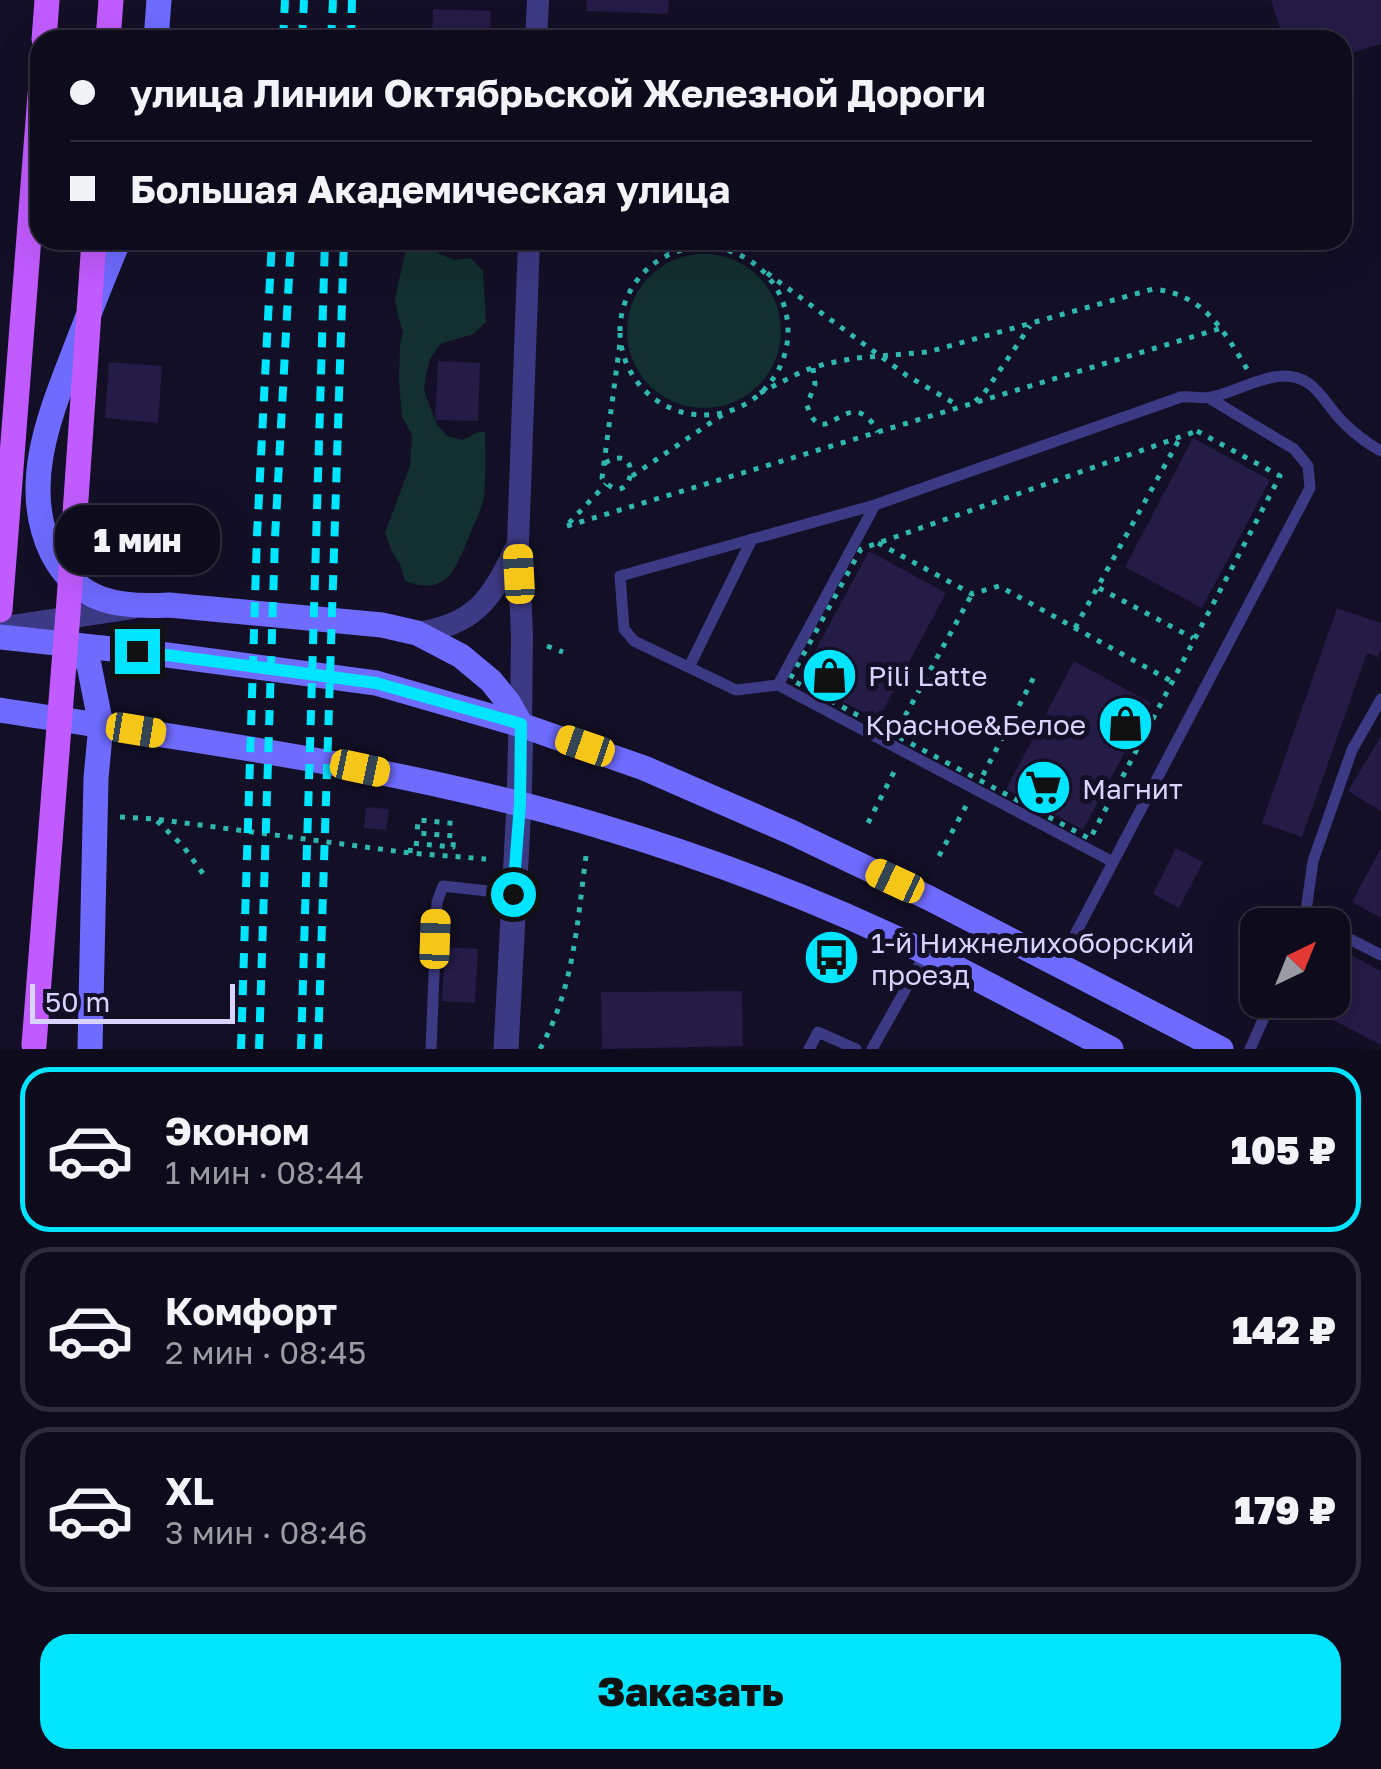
<!DOCTYPE html>
<html lang="ru">
<meta charset="utf-8">
<style>
:root{--surface:#0e0b1c;--page:#1c1929;--text:#f1f3f6;--muted:#9b9ba3;--line:#2e2b3b;--accent:#00e5ff}
body{margin:0;font-family:"Golos Text",sans-serif;background:var(--page);color:var(--text);height:100vh;display:flex;flex-direction:column;font-size:38px;white-space:nowrap}
*{box-sizing:border-box;margin:0}
p{font-size:32px;color:var(--muted)}
.icon{flex:none;width:55px;height:55px;fill:none;stroke:currentColor;stroke-width:2;stroke-linecap:round;stroke-linejoin:round}
.map{position:relative;height:1049px;overflow:hidden}
.sheet{display:flex;flex-direction:column;background:var(--surface);flex:1}
.sheet>*{flex:none}
.guide{position:absolute;left:30px;top:30px;width:1322px;height:220px;border-radius:30px;box-shadow:0 10px 40px #0002,0 0 0 2px var(--line);display:grid;align-content:center;height:220px;padding:0 40px;background:var(--surface)}
.needle{width:65px;rotate:43deg}
.tools{position:absolute;left:1240px;top:908px;display:grid;gap:20px}
.tools a{display:grid;place-items:center;width:110px;height:110px;border-radius:20px;background:var(--surface);box-shadow:0 10px 40px #0002,0 0 0 2px var(--line);font-size:50px}
.scale{position:absolute;left:30px;bottom:25px;width:205px;box-sizing:border-box;padding-left:10px;border:5px solid #d9d4ff;border-top:0;font-size:28px;line-height:35px;white-space:nowrap;color:#d9d4ff;-webkit-text-stroke:8px #130f26;paint-order:stroke}
.end{position:absolute;width:45px;height:45px;margin:-22px;border:12px solid #00e5ff;background:#111;box-shadow:0 0 0 5px #111}
.from{border-radius:50%}
.bubble{position:absolute;height:70px;border-radius:30px;background:var(--surface);box-shadow:0 10px 40px #0002,0 0 0 2px var(--line);font-size:32px;font-weight:800;line-height:70px;text-align:center}
.car{position:absolute;width:30px;height:60px;margin:-30px -15px;border-radius:12px;box-shadow:0 0 8px 2px #0007;background:linear-gradient(#f5c518 24%,#345 0 40%,#f5c518 0 76%,#345 0 86%,#f5c518 0)}
.guide b{display:flex;align-items:center;gap:35px;height:95px;font-size:38px}
.guide b+b{border-top:2px solid var(--line)}
.guide i{width:25px;height:25px;background:var(--text)}
ul{padding:18px 0 0;list-style:none}
li{display:flex;align-items:center;gap:30px;height:165px;margin:0 20px 15px;padding:0 20px;border:5px solid var(--line);border-radius:30px}
li div{flex:1}
li b{display:block;font-size:38px}
li em{font-style:normal;font-weight:800}
li.active{border-color:var(--accent)}
li>.icon{width:90px;height:90px;stroke-width:1.5}
.action{display:flex;gap:20px;margin-top:auto;padding:20px 40px}
.action a{flex:1;height:115px;border-radius:30px;background:var(--accent);color:#111;font-size:40px;font-weight:800;line-height:115px;text-align:center}
.map>svg:first-child{display:block}
</style>
<div class="map">
<svg width="1381" height="1049" viewBox="0 0 1381 1049">
<rect width="100%" height="100%" fill="#130f26"/>
<path fill="#12302f" d="M423 246 454 260 471 258 483 271 486 322 473 334 440 344 430 359 426 374 424 391 436 423 447 436 463 440 478 432H485C485 453 486 475 484 496 482 509 475 522 470 534 456 568 448 597 405 581L400 564 391 550 385 533 410 466 412 435 402 417 399 381 400 344 403 332 398 316 395 299 406 248Z
M627 331a77 77 0 1 1 154 0a77 77 0 1 1-154 0Z"/>
<path fill="#241b47" d="M587 0H669L668 14 586 11Z
M1271 0H1381V44L1342 56V40H1284Z
M433 9 491 11 490 40H432Z
M438 361 480 363 478 421 435 420Z
M109 362 162 366 158 423 105 418Z
M1193 438 1270 480 1202 608 1125 567Z
M869 551 946 593 878 720 800 679Z
M1337 608 1381 623V650L1378 657 1367 653 1302 837 1262 823Z
M1074 661 1151 703 1083 830 1006 789Z
M1381 736V811L1348 791Z
M366 807 389 809 386 830 364 828Z
M1176 848 1203 862 1179 908 1153 894Z
M1381 848V918L1352 902Z
M445 947 478 949 475 1003 442 1001Z
M1347 953 1381 971V1045L1316 1011 1322 1000H1332V980Z
M742 991 743 1046 602 1049 601 992Z"/>
<g fill="none" stroke-linecap="round" stroke-linejoin="round">
<path stroke="#2fb8b0" stroke-width="5" stroke-dasharray="5 8" stroke-linecap="butt" d="M620 331a84 84 0 1 1 168 0a84 84 0 1 1-168 0Z
M574 248 676 250
M767 273 906 375 959 406
M813 368 815 384 807 405C824 459 848 377 878 432
M760 393 803 371 825 364 856 358 928 352 1153 289C1203 294 1223 329 1247 369
M975 401 983 395 1030 326
M1197 431 1280 476 1090 839 790 679 861 549Z
M605 463C646 438 632 517 602 478L620 343
M632 476 725 413
M569 523 606 484
M567 526 1222 328
M878 543 972 594 999 586 1171 681
M1099 588 1193 638
M1075 628 1180 438
M547 646 563 652
M899 727 972 594
M983 775 1036 673
M120 817 155 819 410 853 486 859
M157 821 183 846 207 879
M868 823 896 768
M410 853 411 843 453 847 454 836 417 833 418 820 459 824
M939 856 966 806
M540 1049C574 988 577 924 586 856"/>
<path stroke="#3d3a85" stroke-width="11" d="M875 505 620 576 624 629 634 641 736 690 778 685 1113 862
M689 667 752 539
M778 685 875 505 1181 397C1191 396 1202 399 1211 397 1241 392 1278 363 1308 383 1322 392 1331 411 1344 423 1355 434 1368 444 1381 451
M1306 915 1324 925
M1304 925 1313 861 1352 750 1381 699
M1332 930 1381 955
M1059 965 1310 488 1308 466 1294 449 1209 398
M431 1049 437 902 443 886 513 894
M809 1049 818 1032 856 1049
M872 1049 926 953
M1250 1049 1272 1000"/>
<path stroke="#3d3a85" stroke-width="22" d="M536 40 538 0
M0 628 132 608
M417 633C473 625 492 600 514 551
M521 725 522 636 518 543 529 240"/>
<path stroke="#3d3a85" stroke-width="25" d="M506 1049 519 804 521 725"/>
<path stroke="#6f6bff" stroke-width="25" d="M156 40 159 0
M119 240C104 275 90 311 76 347 51 412 19 485 52 553 77 602 118 608 169 605L382 625 417 633 461 656 491 681 508 702 521 725
M0 637 167 655 376 683 521 725 644 768 791 832 929 898 1221 1049
M75 645 89 665 101 725 96 778 90 1049
M0 710C200 741 402 767 596 825 707 858 825 903 929 954 990 985 1050 1017 1111 1049"/>
<path stroke="#c25bff" stroke-width="25" d="M44 40 47 0
M108 40 111 0
M0 610 40 95"/>
<path stroke="#00e5ff" stroke-width="8" stroke-dasharray="15 12" stroke-linecap="butt" d="M283 40 285 0
M302 40 304 0
M331 40 333 0
M351 40 352 0
M241 1049 257 535 272 240
M259 1049 275 538 291 240
M301 1049 325 240
M318 1049 344 240"/>
<path stroke="#c25bff" stroke-width="25" d="M34 1045 69 600 94 240"/>
</g>
<g fill="none" stroke-linecap="round" stroke-linejoin="round">
<path stroke="#00e5ff" stroke-width="12" d="M137 651 376 683 521 724 520 804 513 894"/>
</g>
<defs>
<symbol id="shop-disc" viewBox="-11 -11 22 22"><circle r="9.5" fill="#00e5ff" stroke="#130f26"/><path d="M-5-2.5h2.3a2.7 3.5 0 0 1 5.4 0H5L5.5 6h-11ZM-1.5-2.5h3a1.5 2.3 0 0 0-3 0Z" fill="#111"/></symbol>
<symbol id="supermarket-disc" viewBox="-11 -11 22 22"><circle r="9.5" fill="#00e5ff" stroke="#130f26"/><path d="M-6-5.5h2.5l.6 2H6L4.5 2H-2.5L-4.4-4H-6ZM-1.5 3.2a1.3 1.3 0 1 0 .1 0ZM3 3.2a1.3 1.3 0 1 0 .1 0Z" fill="#111"/></symbol>
<symbol id="bus-disc" viewBox="-11 -11 22 22"><circle r="9.5" fill="#00e5ff" stroke="#130f26"/><path d="M-5-6H5V4H4V6H2V4H-2V6H-4V4H-5ZM-3.5-4V0h7V-4ZM-3.5 1.2v1.5H-2V1.2ZM2 1.2v1.5H3.5V1.2Z" fill="#111"/></symbol>
</defs>
<g fill-rule="evenodd">
<use href="#shop-disc" x="798" y="644" width="63" height="63"/>
<use href="#shop-disc" x="1094" y="692" width="63" height="63"/>
<use href="#supermarket-disc" x="1012" y="756" width="63" height="63"/>
<use href="#bus-disc" x="800" y="926" width="63" height="63"/>
</g>
<g text-anchor="middle" dominant-baseline="central" stroke-width="10" stroke-linejoin="round" paint-order="stroke">
<g font-size="28" fill="#d9d4ff" stroke="#130f26" text-anchor="start">
<text x="868" y="675">Pili Latte</text>
<text x="1086" y="724" text-anchor="end">Красное&amp;Белое</text>
<text x="1082" y="788">Магнит</text>
<text x="871" y="942">1-й Нижнелихоборский<tspan x="871" dy="32">проезд</tspan></text>
</g>
</g>
</svg>
<div class="tools">
<a><svg class="needle" viewBox="-14 -14 28 28"><path d="M0-13l5 13h-10z" fill="#e53935"/><path d="M0 13l5-13h-10z" fill="#9b9ba3"/></svg></a>
</div>
<div class="scale">50 m</div>
<i class="end from" style="left:513px;top:894px"></i>
<i class="end" style="left:137px;top:651px"></i>
<div class="bubble" style="left:55px;top:505px;width:165px">1 мин</div>
<i class="car" style="left:519px;top:574px;rotate:357deg"></i>
<i class="car" style="left:136px;top:730px;rotate:99deg"></i>
<i class="car" style="left:585px;top:746px;rotate:289deg"></i>
<i class="car" style="left:360px;top:768px;rotate:102deg"></i>
<i class="car" style="left:895px;top:881px;rotate:295deg"></i>
<i class="car" style="left:435px;top:939px;rotate:2deg"></i>
<div class="guide">
<b><i class="from"></i>улица Линии Октябрьской Железной Дороги</b>
<b><i></i>Большая Академическая улица</b>
</div>
</div>
<section class="sheet">
<ul>
<li class="active"><svg class="icon" aria-label="car" viewBox="0 0 24 24"><path d="M5 17H2v-5l4-1 3-4h7l3 4 3 1v5h-3M9 17h6M6 11h13"/><circle cx="7" cy="17" r="2"/><circle cx="17" cy="17" r="2"/></svg><div><b>Эконом</b><p>1 мин · 08:44</p></div><em>105 ₽</em></li>
<li><svg class="icon" aria-label="car" viewBox="0 0 24 24"><path d="M5 17H2v-5l4-1 3-4h7l3 4 3 1v5h-3M9 17h6M6 11h13"/><circle cx="7" cy="17" r="2"/><circle cx="17" cy="17" r="2"/></svg><div><b>Комфорт</b><p>2 мин · 08:45</p></div><em>142 ₽</em></li>
<li><svg class="icon" aria-label="car" viewBox="0 0 24 24"><path d="M5 17H2v-5l4-1 3-4h7l3 4 3 1v5h-3M9 17h6M6 11h13"/><circle cx="7" cy="17" r="2"/><circle cx="17" cy="17" r="2"/></svg><div><b>XL</b><p>3 мин · 08:46</p></div><em>179 ₽</em></li>
</ul>
<div class="action"><a>Заказать</a></div>
</section>
